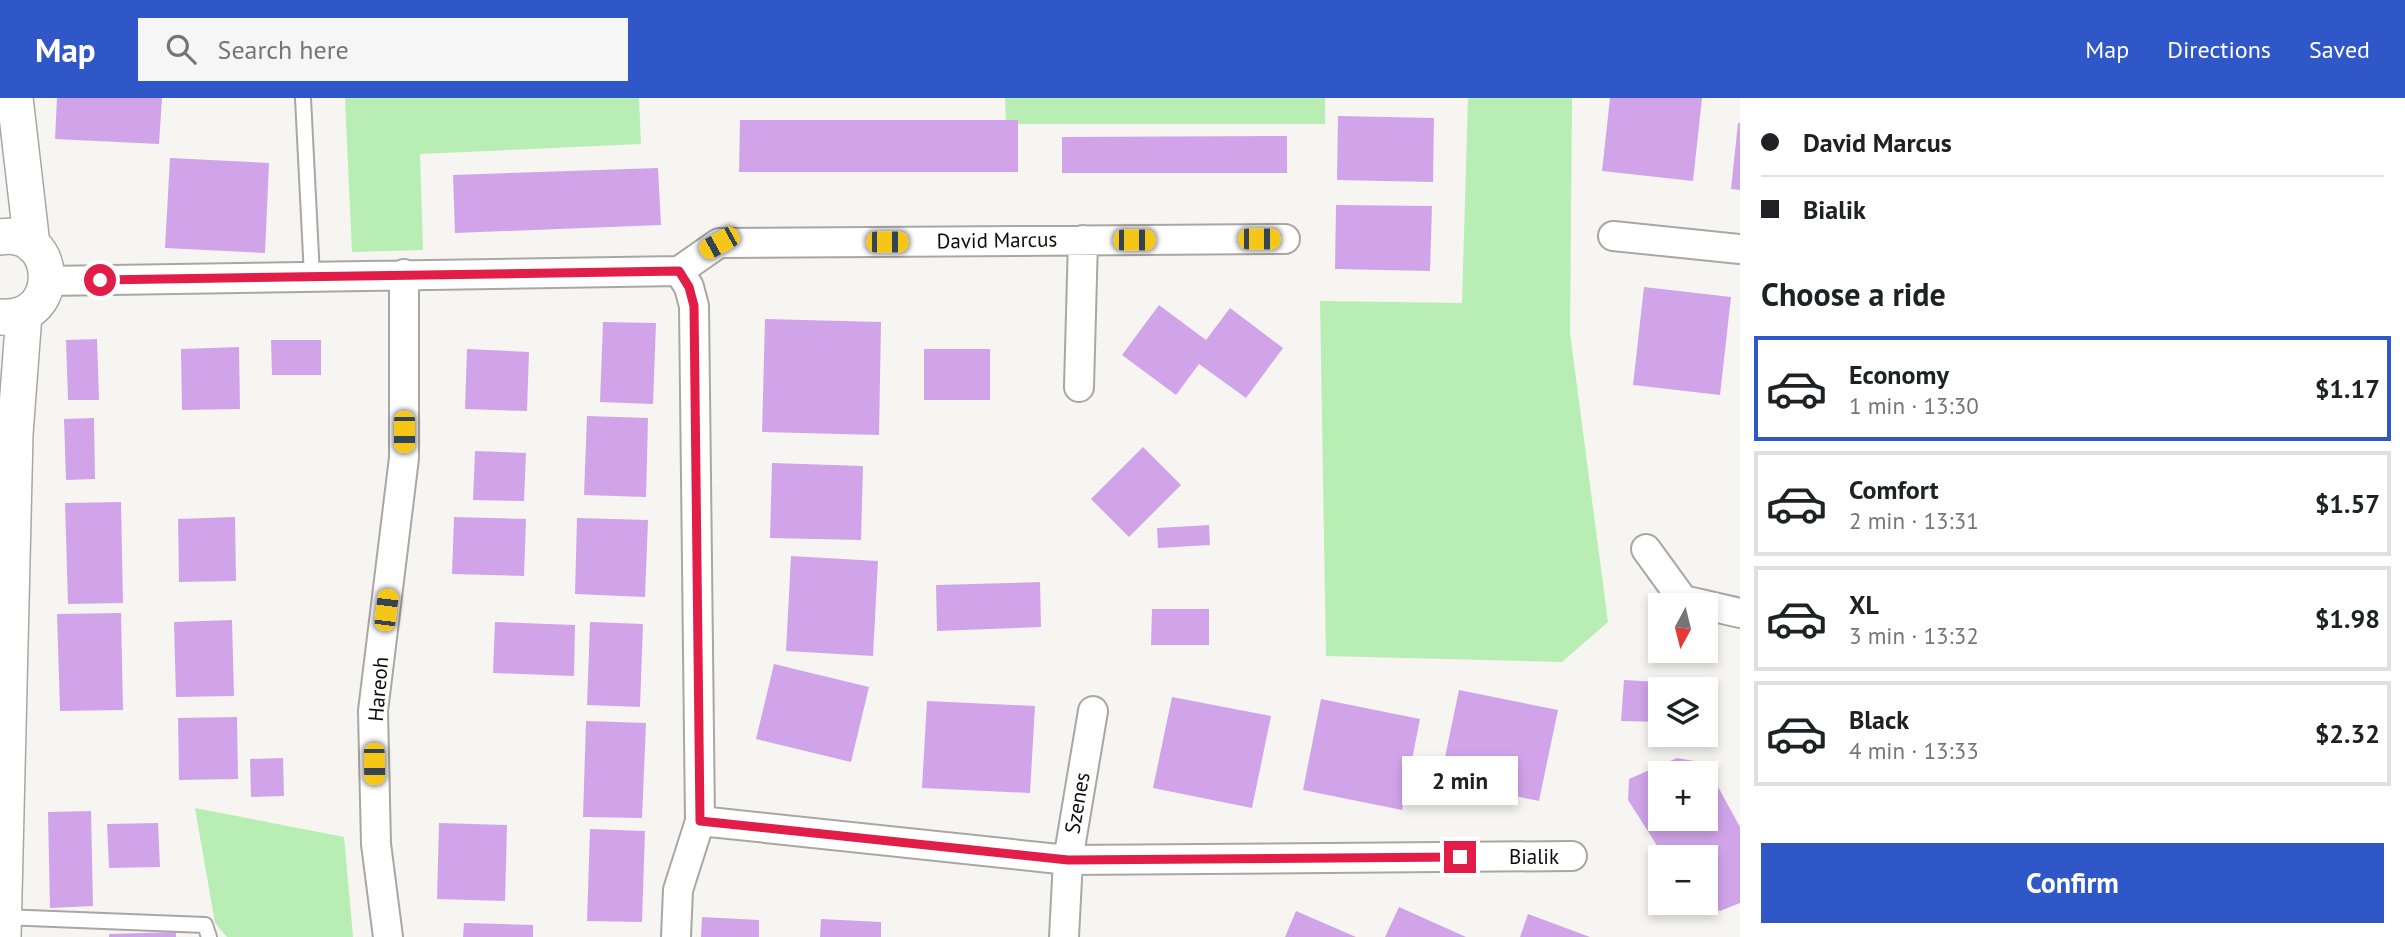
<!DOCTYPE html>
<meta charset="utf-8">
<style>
:root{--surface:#fff;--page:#f6f6f6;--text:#202124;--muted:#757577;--line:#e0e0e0;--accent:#3057c7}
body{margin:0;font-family:"PT Sans",sans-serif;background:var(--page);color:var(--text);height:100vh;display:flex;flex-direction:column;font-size:26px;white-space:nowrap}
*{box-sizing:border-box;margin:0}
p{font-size:23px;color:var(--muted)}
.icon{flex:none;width:38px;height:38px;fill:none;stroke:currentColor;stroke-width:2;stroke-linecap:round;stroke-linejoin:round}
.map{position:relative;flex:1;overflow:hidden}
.drawer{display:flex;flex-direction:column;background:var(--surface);width:665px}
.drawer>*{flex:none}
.hud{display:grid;align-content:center;height:154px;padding:0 21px;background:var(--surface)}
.needle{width:46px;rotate:187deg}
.fabs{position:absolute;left:1648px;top:495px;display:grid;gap:14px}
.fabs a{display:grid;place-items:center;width:70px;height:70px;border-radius:0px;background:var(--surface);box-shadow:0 4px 10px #0003;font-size:35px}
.end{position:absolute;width:32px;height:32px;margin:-16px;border:9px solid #e11d48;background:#fff;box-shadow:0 0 0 4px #fff}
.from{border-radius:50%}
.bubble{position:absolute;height:49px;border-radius:0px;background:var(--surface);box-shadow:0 4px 10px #0003;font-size:23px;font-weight:700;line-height:49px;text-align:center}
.car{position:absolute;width:21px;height:42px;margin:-21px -10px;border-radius:9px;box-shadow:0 0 5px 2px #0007;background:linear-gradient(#f5c518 24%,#345 0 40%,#f5c518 0 76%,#345 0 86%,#f5c518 0)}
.hud b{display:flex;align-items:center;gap:24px;height:66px;font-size:26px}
.hud b+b{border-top:2px solid var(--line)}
.hud i{width:18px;height:18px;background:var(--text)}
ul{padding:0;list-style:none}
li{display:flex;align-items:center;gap:21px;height:105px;margin:0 14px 10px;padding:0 7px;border:4px solid var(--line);border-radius:0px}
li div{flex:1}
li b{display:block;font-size:26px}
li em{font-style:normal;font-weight:700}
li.current{border-color:var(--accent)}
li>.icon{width:63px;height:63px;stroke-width:1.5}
h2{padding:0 21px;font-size:32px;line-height:84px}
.button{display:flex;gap:14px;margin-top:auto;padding:14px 21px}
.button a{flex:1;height:80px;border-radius:0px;background:var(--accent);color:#fff;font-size:28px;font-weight:700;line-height:80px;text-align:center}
header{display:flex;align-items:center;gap:42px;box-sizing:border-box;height:98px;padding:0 35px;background:var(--accent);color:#fff}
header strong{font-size:33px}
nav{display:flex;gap:38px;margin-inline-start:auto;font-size:24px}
.search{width:490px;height:63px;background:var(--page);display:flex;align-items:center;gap:18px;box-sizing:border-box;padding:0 24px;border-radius:0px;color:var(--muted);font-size:26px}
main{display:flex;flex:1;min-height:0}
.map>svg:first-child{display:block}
</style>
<header>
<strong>Map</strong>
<div class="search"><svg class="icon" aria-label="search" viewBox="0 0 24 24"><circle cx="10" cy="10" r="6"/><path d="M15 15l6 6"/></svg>Search here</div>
<nav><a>Map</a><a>Directions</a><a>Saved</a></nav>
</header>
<main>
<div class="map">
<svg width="1740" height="839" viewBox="0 0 1740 839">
<rect width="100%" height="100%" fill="#f6f5f1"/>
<path fill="#b8edb3" d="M345 0H639L641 46 420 56 423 152 352 154Z
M1005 0H1325V26H1006Z
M1468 0H1572L1570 235 1608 524 1562 564 1326 558 1320 203 1462 205Z
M195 710 344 739 353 839H227L215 825Z"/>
<path fill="#d1a4ea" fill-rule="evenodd" d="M57 0H162L159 46 55 41Z
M1610 0H1702L1693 83 1602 73Z
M1338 18 1434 20 1433 84 1337 82Z
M740 22H1018V74H739Z
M1738 25H1740V92L1731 91Z
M1287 38V75H1062V39Z
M170 60 269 65 265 155 165 150Z
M658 70 661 127 455 135 453 77Z
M1336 107 1432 108 1430 173 1335 171Z
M1644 189 1731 199 1720 297 1633 287Z
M1159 207 1206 242 1230 210 1283 250 1246 300 1199 266 1176 297 1122 257Z
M765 221 881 224 879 337 762 334Z
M603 224 656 225 653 306 600 304Z
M97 241 99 302H68L66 242Z
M271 242H321V277H272Z
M239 249 240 311 182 312 181 251Z
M467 251 529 254 527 313 465 311Z
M924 251H990V302H924Z
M587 318 648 320 646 399 584 397Z
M94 320 95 381 66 382 64 321Z
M1143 349 1181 387 1129 439 1091 401Z
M475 353 526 355 524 403 473 402Z
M772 365 863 368 861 442 770 440Z
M121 404 123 505 68 506 65 405Z
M235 419 236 483 179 484 178 421Z
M454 419 526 421 524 478 452 476Z
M577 420 648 422 645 499 575 496Z
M1209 427 1210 447 1158 450 1157 430Z
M791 458 878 463 873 558 786 553Z
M1040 484 1041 529 937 533 936 487Z
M1152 511H1209V547H1151Z
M121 515 123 612 60 613 57 516Z
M232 522 234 598 176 599 174 524Z
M495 524 575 527 574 578 493 575Z
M590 524 643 526 640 609 587 607Z
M774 566 869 589 851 664 756 641Z
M1624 582 1697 586V592H1661V624L1621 623Z
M1459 592 1558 612 1539 703 1440 683Z
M1172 599 1271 618 1252 710 1153 690Z
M1321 601 1420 621 1402 712 1303 692Z
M927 603 1035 608 1030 695 922 690Z
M237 619 238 681 179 682 178 620Z
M586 623 646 625 642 720 583 719Z
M283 660 284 698 251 699 250 661Z
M1677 660 1705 665 1740 729V805L1720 813 1700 805H1706V760H1665L1628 702 1629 681ZM1661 676H1706V721H1661Z
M91 713 93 808 50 810 48 714Z
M158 725 160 769 109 770 107 726Z
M439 725 507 727 505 803 437 801Z
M590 731 645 733 642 824 587 823Z
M1399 809 1466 839H1385Z
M1296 813 1356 839H1285Z
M1528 816 1590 839H1520Z
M702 819 759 822V839H701Z
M821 821 881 824V839H820Z
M464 825 533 827V839H463Z
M176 834V839H109V836Z"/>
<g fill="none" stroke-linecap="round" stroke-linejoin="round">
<defs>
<path id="service" d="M303 0 312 178
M3 819 205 827 209 839"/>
<path id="minor" d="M1613 138 1740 151
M47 183 679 173 719 145 1285 141
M1079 289 1083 142
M1646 451 1683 502 1740 515
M700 723 1068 762 1572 758
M388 839 376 746 373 613 404 360V176
M676 839 678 792 700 723 694 208 689 189 679 173
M1064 839 1068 762 1093 613"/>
<path id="tertiary" d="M15 0 32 147
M0 139C58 129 65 223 1 219
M3 839 15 336 24 216"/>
</defs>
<use href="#service" stroke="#a8a7a3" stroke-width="18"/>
<use href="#minor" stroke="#a8a7a3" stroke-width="32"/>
<use href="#tertiary" stroke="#a8a7a3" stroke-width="38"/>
<use href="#service" stroke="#fff" stroke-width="14"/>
<use href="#minor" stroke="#fff" stroke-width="28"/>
<use href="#tertiary" stroke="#fff" stroke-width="35"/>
</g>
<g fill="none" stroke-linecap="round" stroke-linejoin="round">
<path stroke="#e11d48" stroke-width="9" d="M100 182 679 173 689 189 694 208 700 723 1068 762 1460 759"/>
</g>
<g text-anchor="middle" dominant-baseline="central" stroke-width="5" stroke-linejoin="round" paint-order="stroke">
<g font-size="21" fill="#0d0c0b" stroke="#fff">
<text transform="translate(997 142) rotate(-1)">David Marcus</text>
<text transform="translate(378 591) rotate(-85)">Hareoh</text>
<text transform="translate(1077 705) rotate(-80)">Szenes</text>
<text x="1534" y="758">Bialik</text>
</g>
</g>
</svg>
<div class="fabs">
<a><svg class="needle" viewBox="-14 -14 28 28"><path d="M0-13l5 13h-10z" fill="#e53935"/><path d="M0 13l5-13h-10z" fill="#757577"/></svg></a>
<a><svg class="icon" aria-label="layers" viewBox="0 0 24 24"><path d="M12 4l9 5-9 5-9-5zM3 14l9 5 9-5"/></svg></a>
<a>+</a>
<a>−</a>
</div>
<i class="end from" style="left:100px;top:182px"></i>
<i class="end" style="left:1460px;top:759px"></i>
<div class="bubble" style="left:1402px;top:658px;width:116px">2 min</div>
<i class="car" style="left:1259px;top:141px;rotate:90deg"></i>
<i class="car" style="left:1134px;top:142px;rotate:90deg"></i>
<i class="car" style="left:887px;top:144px;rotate:90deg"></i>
<i class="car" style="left:719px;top:145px;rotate:241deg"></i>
<i class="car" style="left:404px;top:334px;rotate:180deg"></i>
<i class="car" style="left:386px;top:512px;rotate:7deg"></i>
<i class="car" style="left:374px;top:666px;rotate:179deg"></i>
</div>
<section class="drawer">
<div class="hud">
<b><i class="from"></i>David Marcus</b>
<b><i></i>Bialik</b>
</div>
<h2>Choose a ride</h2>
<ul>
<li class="current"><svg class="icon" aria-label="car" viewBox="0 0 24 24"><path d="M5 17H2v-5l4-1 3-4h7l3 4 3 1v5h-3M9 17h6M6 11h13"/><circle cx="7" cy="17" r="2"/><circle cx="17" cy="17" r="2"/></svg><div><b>Economy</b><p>1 min · 13:30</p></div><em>$1.17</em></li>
<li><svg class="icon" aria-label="car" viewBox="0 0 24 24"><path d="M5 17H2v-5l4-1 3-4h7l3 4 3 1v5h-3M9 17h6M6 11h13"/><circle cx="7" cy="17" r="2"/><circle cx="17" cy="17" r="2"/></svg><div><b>Comfort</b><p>2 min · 13:31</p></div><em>$1.57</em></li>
<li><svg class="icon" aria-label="car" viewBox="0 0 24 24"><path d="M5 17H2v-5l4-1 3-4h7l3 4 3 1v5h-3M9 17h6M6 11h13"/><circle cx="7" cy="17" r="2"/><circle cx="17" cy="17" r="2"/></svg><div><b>XL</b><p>3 min · 13:32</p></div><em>$1.98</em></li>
<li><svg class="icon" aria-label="car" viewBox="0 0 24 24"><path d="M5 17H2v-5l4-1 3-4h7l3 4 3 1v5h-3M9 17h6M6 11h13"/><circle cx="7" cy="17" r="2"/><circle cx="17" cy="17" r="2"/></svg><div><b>Black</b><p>4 min · 13:33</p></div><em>$2.32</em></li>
</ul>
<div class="button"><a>Confirm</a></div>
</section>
</main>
